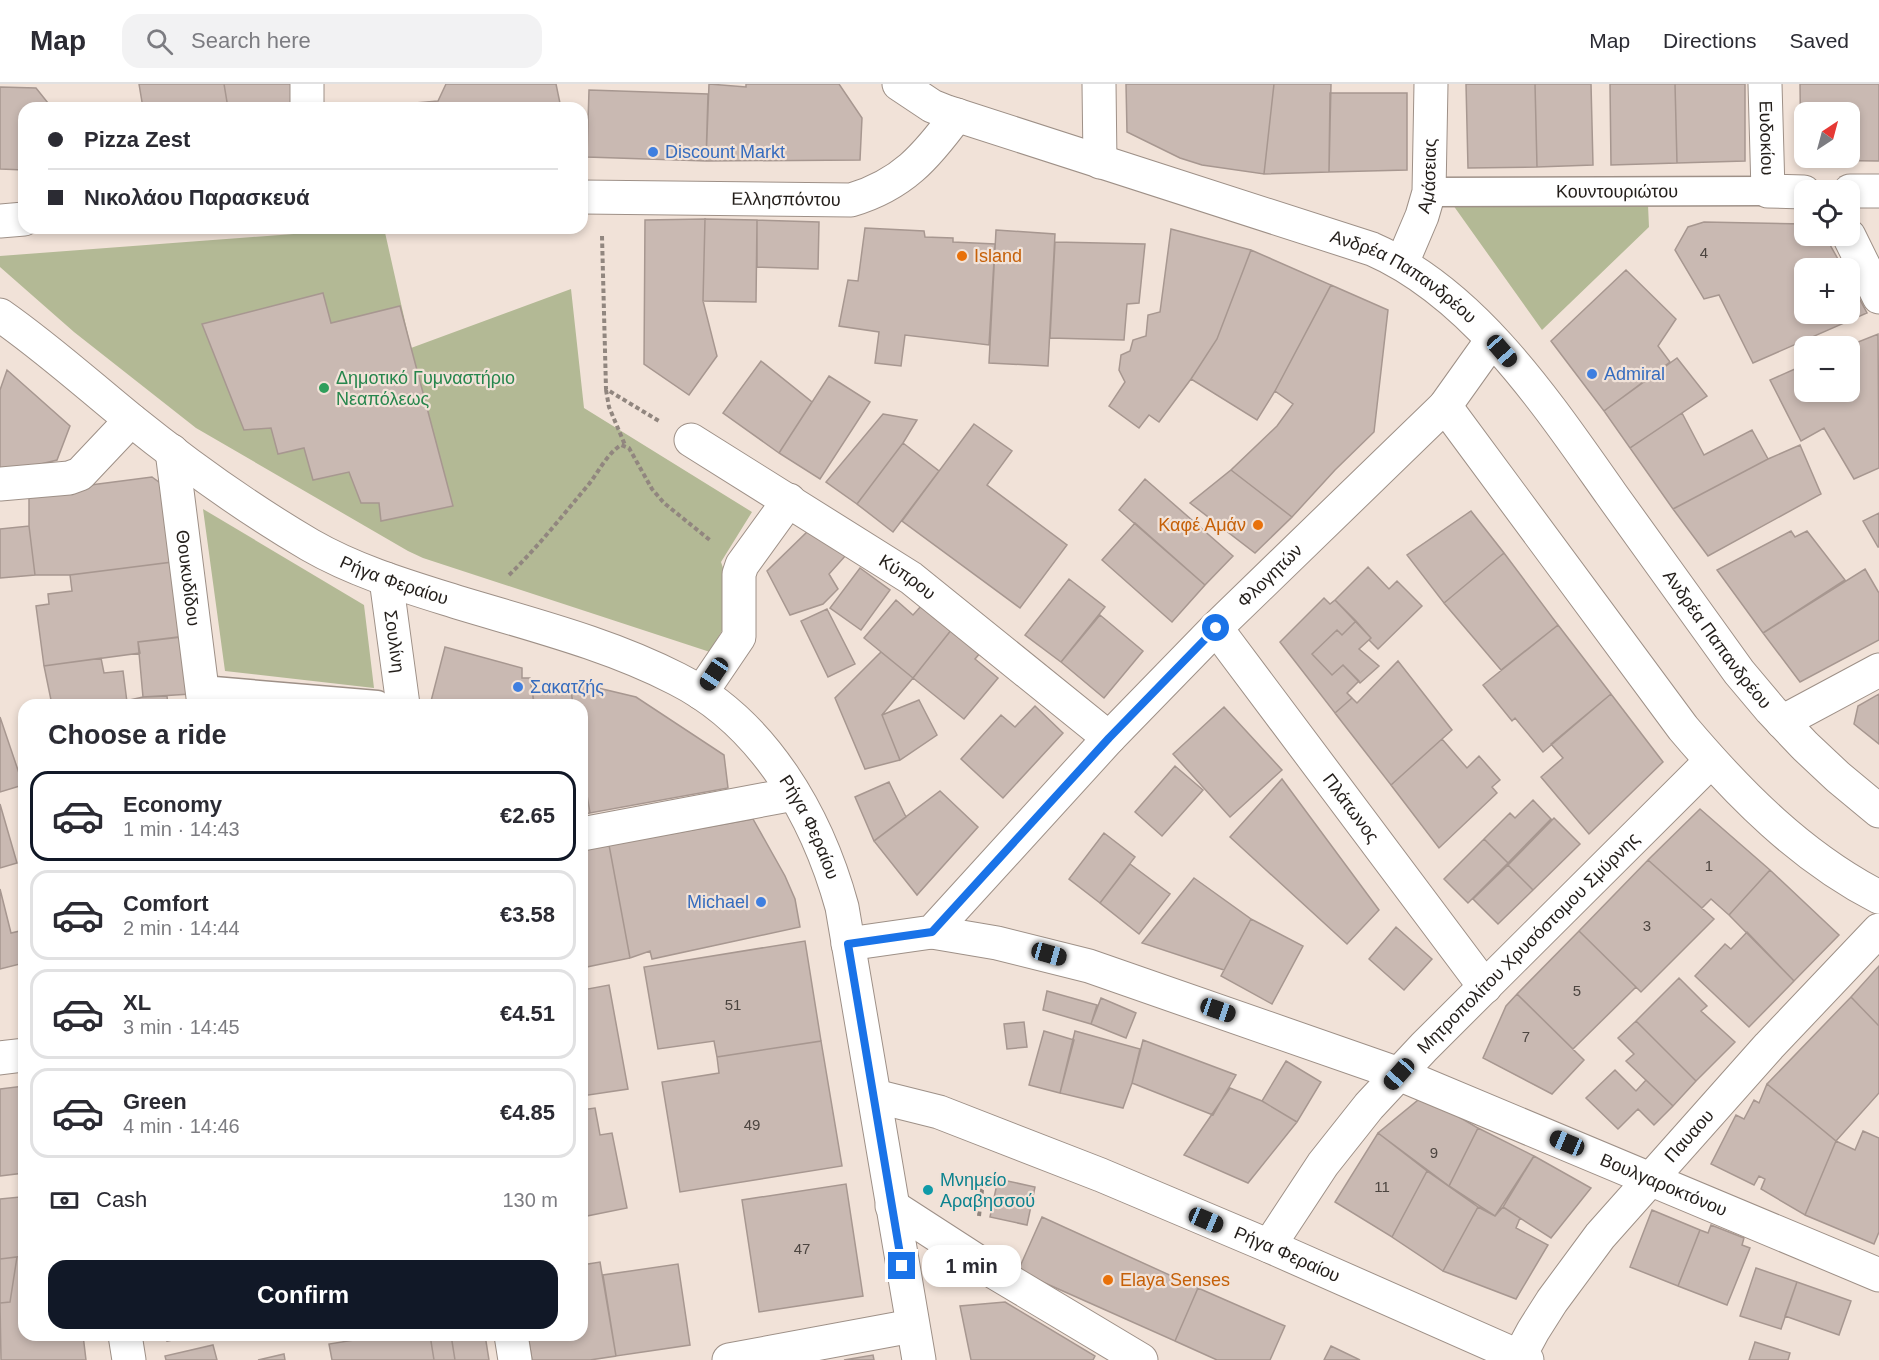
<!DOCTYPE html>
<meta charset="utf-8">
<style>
:root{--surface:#fff;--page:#f2f2f3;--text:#2b2b33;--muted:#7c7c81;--line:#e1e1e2;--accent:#111827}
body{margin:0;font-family:Arial,sans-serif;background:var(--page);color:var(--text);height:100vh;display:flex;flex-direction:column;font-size:22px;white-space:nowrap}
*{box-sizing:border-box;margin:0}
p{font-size:20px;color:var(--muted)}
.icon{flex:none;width:33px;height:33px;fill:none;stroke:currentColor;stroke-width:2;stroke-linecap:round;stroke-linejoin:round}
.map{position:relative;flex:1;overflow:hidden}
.sheet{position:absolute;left:18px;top:615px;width:570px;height:642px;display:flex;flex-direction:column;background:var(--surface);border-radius:18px;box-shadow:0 3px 9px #0003}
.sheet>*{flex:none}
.banner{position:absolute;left:18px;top:18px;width:570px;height:132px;border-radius:18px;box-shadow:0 3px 9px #0003;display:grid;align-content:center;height:132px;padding:0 30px;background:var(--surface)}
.needle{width:39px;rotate:36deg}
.fabs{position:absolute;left:1794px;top:18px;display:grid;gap:12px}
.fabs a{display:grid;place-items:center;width:66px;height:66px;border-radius:12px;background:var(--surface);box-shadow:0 3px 9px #0003;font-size:30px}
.end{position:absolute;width:27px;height:27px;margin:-14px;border:8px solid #1a73e8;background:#fff;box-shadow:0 0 0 3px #fff}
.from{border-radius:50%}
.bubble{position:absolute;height:42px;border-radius:18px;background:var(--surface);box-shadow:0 3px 9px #0003;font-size:20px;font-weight:700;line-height:42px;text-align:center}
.car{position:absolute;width:18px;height:36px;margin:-18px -9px;border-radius:8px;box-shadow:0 0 4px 2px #0007;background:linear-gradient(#222 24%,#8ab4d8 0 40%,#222 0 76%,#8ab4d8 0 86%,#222 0)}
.banner b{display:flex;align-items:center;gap:21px;height:57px;font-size:22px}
.banner b+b{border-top:2px solid var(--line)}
.banner i{width:15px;height:15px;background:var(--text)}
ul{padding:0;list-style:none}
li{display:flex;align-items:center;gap:18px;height:90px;margin:0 12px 9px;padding:0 18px;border:3px solid var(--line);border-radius:18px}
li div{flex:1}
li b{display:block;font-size:22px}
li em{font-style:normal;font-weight:700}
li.current{border-color:var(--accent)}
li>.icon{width:54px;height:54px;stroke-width:1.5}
h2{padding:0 30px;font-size:27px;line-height:72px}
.pay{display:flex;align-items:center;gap:15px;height:66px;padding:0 30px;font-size:22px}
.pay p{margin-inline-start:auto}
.primary-button{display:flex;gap:12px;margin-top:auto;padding:12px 30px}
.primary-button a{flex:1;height:69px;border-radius:18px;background:var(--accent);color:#fff;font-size:24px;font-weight:700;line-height:69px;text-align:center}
header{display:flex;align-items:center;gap:36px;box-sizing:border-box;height:84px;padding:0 30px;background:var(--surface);border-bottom:2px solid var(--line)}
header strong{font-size:28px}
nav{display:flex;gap:33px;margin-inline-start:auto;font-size:21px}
.search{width:420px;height:54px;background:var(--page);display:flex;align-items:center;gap:15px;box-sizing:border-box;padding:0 21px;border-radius:18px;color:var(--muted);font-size:22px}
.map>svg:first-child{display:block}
</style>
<header>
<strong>Map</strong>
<div class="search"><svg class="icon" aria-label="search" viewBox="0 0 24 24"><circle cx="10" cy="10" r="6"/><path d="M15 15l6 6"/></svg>Search here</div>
<nav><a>Map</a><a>Directions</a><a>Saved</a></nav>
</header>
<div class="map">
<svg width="1879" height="1276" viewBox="0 0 1879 1276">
<rect width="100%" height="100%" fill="#f1e2d8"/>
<path fill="#b3b995" d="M1453 121H1648L1649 143 1542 246Z
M372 144H384L411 264 571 205 584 324 752 428 721 478 724 487V543L710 568 423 474 408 467 196 344 74 248 0 183V172Z
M203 425 364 521 374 604 225 587Z"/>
<path fill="#c9b9b2" stroke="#a79790" stroke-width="1.5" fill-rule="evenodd" d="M139 0H224L228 24H143Z
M224 0H299L300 24H228Z
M446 0H556L561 24H357L438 17Z
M709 0 746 3V0H839L862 34 860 76 706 77Z
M1126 0H1274L1264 90 1202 81 1180 74 1127 48Z
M1274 0H1331L1329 88 1264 90Z
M1466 0H1535L1537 83 1468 84Z
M1535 0H1591L1593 81 1537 83Z
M1610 0H1675L1677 79 1611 81Z
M1675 0H1745V77L1677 79Z
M1800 0H1879V77L1801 76ZM1804 28H1850V74H1804Z
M0 3 36 4 52 24H24V86L0 85Z
M589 6 708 10 706 77 587 73Z
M1330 9H1407V86L1329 88Z
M705 135 757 136 756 218 703 217Z
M705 135 703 217 717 272 689 311 644 280 645 136Z
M757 136 819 138 818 185 757 183Z
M1704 138 1804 140V152H1825L1843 184H1804V230H1850V197L1867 229 1753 279 1719 211 1704 215 1675 166 1688 143Z
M865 144 924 147 925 153 953 154V158L995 160 989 261 905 251 901 282 875 279 879 248 839 242 848 196 858 197Z
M1171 145 1251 166 1217 255 1191 295 1159 338 1149 331 1139 344 1109 322 1125 298 1119 286 1121 271 1130 267 1133 256 1146 252 1148 231 1160 228Z
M996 146 1055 150 1048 282 989 279Z
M1055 158 1145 160 1139 219 1127 220 1124 256 1050 254Z
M1251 166 1331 201 1275 307 1257 336 1191 295 1217 255Z
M1626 186 1676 235 1658 262 1670 278 1604 327 1551 257Z
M1331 201 1388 226 1374 348 1335 386 1292 433 1231 386 1277 342 1293 320 1275 307Z
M323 209 331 239 400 222 453 422 381 437 379 419H361L349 388 313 396 304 364 278 370 271 344 244 346 202 240Z
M1878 250 1879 384 1854 395 1824 344 1801 357 1770 296 1804 281V308H1850L1848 262Z
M1677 274 1707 312 1630 364 1604 327Z
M761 277 812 318 779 369 723 329Z
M7 286 70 342 57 376 0 390V306Z
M829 292 870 318 820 395 779 369Z
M1682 329 1704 371 1752 346 1768 375 1673 425 1630 364Z
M883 330 917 336 903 359 857 420 826 398Z
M974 340 1012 367 987 401 1067 461 1020 524 902 437Z
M903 359 939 387 893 448 857 420Z
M1800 361 1821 410 1708 472 1673 425 1768 375Z
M1231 386 1292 433 1255 469 1190 419Z
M152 393 167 404 180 477 70 491H35L29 442V409Z
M1145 395 1233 472 1205 501 1119 426Z
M1471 427 1504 469 1444 519 1407 471Z
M1879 429V463H1878L1863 437Z
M1135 439 1205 501 1172 538 1102 476Z
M29 442 35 491 0 494V445Z
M809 446 847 470 829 490 838 505 823 520 790 531 767 487Z
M1791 447 1795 453 1807 447 1845 496 1763 549 1717 486Z
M1504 469 1558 541 1501 586 1444 519Z
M180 477 190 552 138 558 140 569 44 582 36 522 49 520 48 510 72 507 70 491Z
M1368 483 1389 505 1397 497 1422 522 1378 565 1369 556 1371 554 1335 516Z
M860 484 890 506 861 546 830 524Z
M1865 485 1879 509V556L1800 598 1763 549Z
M1069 495 1105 523 1061 578 1025 551Z
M1324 514 1330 520 1335 516 1356 537 1342 551 1337 546 1312 570 1332 591 1343 581 1359 597 1347 609 1352 614 1335 629 1280 558Z
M896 516 913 531 922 521 952 545 913 594 864 554Z
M827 525 855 580 828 593 801 537Z
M1100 531 1143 567 1104 614 1061 578Z
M1356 537 1371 554 1359 565 1379 582 1360 599 1343 581 1332 591 1312 570 1337 546 1342 551Z
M1558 541 1611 610 1543 668 1515 634 1512 637 1483 601Z
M952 545 981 568 975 575 998 594 964 635 913 594Z
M185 552 191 610 143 613 138 558Z
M445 563 522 584V594H530L534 621H430Z
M881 568 913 594 882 631 900 676 865 685 835 614Z
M101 574 104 589 123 587 127 618 107 621H52L44 582Z
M1398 577 1452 646 1391 701 1335 629 1352 614 1357 619Z
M573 598 636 613 724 671 728 704 590 729 582 682V621H573L571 606Z
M571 606 573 621H534L533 610Z
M1611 610 1663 678 1589 750 1541 693 1563 674 1551 660Z
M1879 610V660L1854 640 1858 622Z
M167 612 168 621H107L143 613Z
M919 616 937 651 900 676 882 631Z
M1035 622 1063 649 1003 714 961 675 1001 631 1015 643Z
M1224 623 1282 686 1230 733 1173 670Z
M0 633 23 701 0 708Z
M1442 655 1467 684 1479 672 1500 696 1492 703 1497 709 1439 764 1391 701Z
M582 682 590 729 582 730Z
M1175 682 1203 706 1162 752 1135 728Z
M1282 695 1379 826 1347 860 1230 753Z
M889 698 906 733 874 757 855 713Z
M940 707 978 743 917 811 874 757Z
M1533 716 1551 735 1508 779 1484 755 1510 729 1515 734Z
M0 720 17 779 0 784Z
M1700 725 1770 786 1729 831 1711 815 1702 824 1648 776Z
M1554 734 1580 760 1533 806 1508 781Z
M753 735 785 792 795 815 800 843 652 875 650 867 630 874 609 761Z
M1104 749 1135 773 1100 819 1069 795Z
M1484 755 1508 779 1468 819 1444 795Z
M609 761 630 874 582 884V766Z
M1648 776 1714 835 1641 908 1579 847Z
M1130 780 1170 810 1139 850 1100 819Z
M1508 781 1533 806 1498 840 1473 815Z
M1770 786 1839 851 1794 897 1729 831Z
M1194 794 1251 835 1224 886 1142 859Z
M0 805 11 849 24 846V879L0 885Z
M1251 835 1303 862 1272 920 1221 892Z
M1396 843 1432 875 1404 906 1369 875Z
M1579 847 1636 903 1573 965 1517 910Z
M1747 848 1794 897 1749 943 1695 892 1725 860 1731 865Z
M805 857 821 957 717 973 714 957 658 965 644 883Z
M1879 882V942L1851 913Z
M1679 894 1707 922 1701 927 1735 958 1696 997 1636 937Z
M609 901 628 1005 582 1012V906Z
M1047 907 1097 921 1091 940 1043 926Z
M1517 910 1584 976 1552 1010 1483 974 1506 922Z
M1851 913 1879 942V1009L1836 1057 1767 1000Z
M1101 914 1136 929 1126 954 1091 940Z
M1636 937 1696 997 1673 1022 1626 977 1634 970 1618 954Z
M1024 938 1027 963 1007 965 1004 940Z
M1044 947 1074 956 1060 1009 1029 1001Z
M1075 947 1140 965 1132 999 1123 1024 1060 1009Z
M1143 956 1236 991 1213 1031 1132 999Z
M821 957 842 1082 680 1108 662 998 719 989 717 973Z
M1286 977 1321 998 1297 1038 1262 1017Z
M1615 986 1636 1007 1646 996 1673 1022 1654 1041 1638 1025 1618 1045 1586 1014Z
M1767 1000 1836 1057 1805 1131 1761 1105 1765 1095 1759 1092 1754 1101 1711 1080 1736 1031 1744 1035 1754 1016 1759 1019Z
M24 1002V1089L0 1092V1005Z
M1230 1004 1262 1017 1297 1038 1248 1099 1184 1071Z
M1423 1012 1478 1044 1449 1102 1378 1049Z
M595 1024 600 1051 612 1049 627 1124 582 1133V1026Z
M1478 1044 1534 1072 1495 1132 1449 1102Z
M1863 1047 1879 1054V1148L1874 1160 1805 1131 1836 1057 1855 1066Z
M1378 1049 1427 1087 1392 1153 1335 1118Z
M1534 1072 1591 1104 1551 1154 1503 1123Z
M1427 1087 1478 1123 1443 1187 1392 1153Z
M998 1095 1035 1103 1027 1141 990 1133Z
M846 1100 863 1212 759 1228 742 1116Z
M20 1113 24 1172 0 1175V1115Z
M1478 1123 1495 1132 1503 1123 1520 1134 1516 1144 1548 1161 1516 1215 1443 1187Z
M1652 1126 1700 1146 1678 1202 1630 1183Z
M1042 1133 1198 1204 1175 1257 1018 1187Z
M1711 1141 1744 1154 1742 1161 1750 1164 1727 1221 1678 1202 1700 1146 1708 1149Z
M24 1172V1251H83L86 1276H1L0 1219 10 1218 17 1173Z
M17 1173 10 1218 0 1219V1175Z
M600 1178 616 1272 590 1276H532L528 1251H582V1181Z
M678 1180 690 1261 616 1272 603 1191Z
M1756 1184 1797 1198 1781 1245 1740 1232Z
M1797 1198 1851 1217 1839 1251 1785 1232Z
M1198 1204 1285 1242 1270 1276H1217L1175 1257Z
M1005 1218 1095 1272 1093 1276H971L960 1222Z
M166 1251H197L167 1257Z
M385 1251H430L434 1276H332L329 1260Z
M430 1251H451L455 1276H434Z
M451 1251H485L489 1276H455Z
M1755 1258 1790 1269 1788 1276H1749Z
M213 1261 217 1276H166L165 1272Z
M1331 1262 1360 1276H1324Z
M284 1270 285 1276H258Z
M873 1271 874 1276H844Z"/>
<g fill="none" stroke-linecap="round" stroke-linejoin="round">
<defs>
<g id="pedestrian">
<path id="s1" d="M1429 108 1768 107"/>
<path d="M202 606 377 621"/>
</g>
<g id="minor">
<path d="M307 0V24"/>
<path d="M1099 0 1100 78"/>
<path id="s2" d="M1765 0 1768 107 1804 108"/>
<path d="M1850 107H1879"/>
<path id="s3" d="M582 113 851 116C902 101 926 73 957 31"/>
<path d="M0 137 24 135"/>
<path d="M1849 152 1879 213"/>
<path d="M1445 322 1683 644C1739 710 1801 773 1879 813"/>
<path id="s4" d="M691 356 911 494 1109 654"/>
<path id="s5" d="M172 367 204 621"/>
<path d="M0 400 69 394 80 390 131 336"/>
<path id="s6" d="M386 495 403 621"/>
<path id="s7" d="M1216 544 1485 903"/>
<path d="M701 609 739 553V490L742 481 789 416"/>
<path d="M1782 638 1879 586"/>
<path d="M582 750 794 710"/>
<path id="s8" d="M932 848 997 859 1089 882 1399 990 1879 1191"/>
<path d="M0 974 24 971"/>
<path id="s9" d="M1269 1162 1323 1080 1369 1022 1424 963 1711 677"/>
<path d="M125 1251 129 1276"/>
<path d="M511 1251 515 1276"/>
<path id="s10" d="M1519 1273 1533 1247 1552 1217 1600 1152 1769 962 1879 846"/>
<path d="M729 1276 912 1242"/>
</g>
<g id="tertiary">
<path id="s11" d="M1402 179 1422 132 1429 108 1431 0"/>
<path id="s12" d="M0 231C46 263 87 300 130 335 187 381 247 424 310 461 357 488 409 503 460 519 533 541 609 560 677 595 764 639 817 732 842 823L919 1276"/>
<path id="s13" d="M848 860 932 848 1109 654 1216 544 1445 322 1492 256"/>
<path id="s14" d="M875 1012 939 1028 1101 1091 1269 1162 1527 1276"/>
<path d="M892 1122 994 1188 1141 1276"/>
</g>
<g id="secondary">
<path id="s15" d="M899 0 932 22 947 28 1372 165C1475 210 1548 321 1611 410 1654 469 1696 529 1739 588L1771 626 1805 662 1838 693 1879 727"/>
</g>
</defs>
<use href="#pedestrian" stroke="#9e9087" stroke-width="31"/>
<use href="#minor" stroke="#9e9087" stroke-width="35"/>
<use href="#tertiary" stroke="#9e9087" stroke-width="35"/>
<use href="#secondary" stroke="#9e9087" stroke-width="35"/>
<path stroke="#91867f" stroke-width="4" stroke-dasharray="4.5 3" stroke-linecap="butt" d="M602 152 606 305 659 337
M606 306 609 323 625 361
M509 491C538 463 563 431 589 400 599 387 607 370 621 361L629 364 652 405 664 419 711 457
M979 1132 982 1106 991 1092"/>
<use href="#pedestrian" stroke="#fff" stroke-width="28"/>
<use href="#minor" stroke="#fff" stroke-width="33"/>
<use href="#tertiary" stroke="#fff" stroke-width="33"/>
<use href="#secondary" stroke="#fff" stroke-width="33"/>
</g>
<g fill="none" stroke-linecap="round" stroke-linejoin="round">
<path stroke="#1a73e8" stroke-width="8" d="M902 1182 848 860 932 848 1109 654 1216 544"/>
</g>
<g fill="#3f7fe0" stroke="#f1e2d8" stroke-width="2">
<circle cx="653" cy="68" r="6"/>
<circle cx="1592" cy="290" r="6"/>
<circle cx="518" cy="603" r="6"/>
<circle cx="761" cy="818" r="6"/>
</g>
<g fill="#e8710a" stroke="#f1e2d8" stroke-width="2">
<circle cx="962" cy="172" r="6"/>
<circle cx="1258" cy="441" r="6"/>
<circle cx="1108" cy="1196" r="6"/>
</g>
<circle fill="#2e9e5b" stroke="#f1e2d8" stroke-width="2" cx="324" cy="304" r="6"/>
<circle fill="#0f9aa8" stroke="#f1e2d8" stroke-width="2" cx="928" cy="1106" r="6"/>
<g text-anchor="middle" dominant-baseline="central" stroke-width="4.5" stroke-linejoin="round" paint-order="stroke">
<g font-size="15" fill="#4c4540">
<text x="1704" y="168">4</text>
<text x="1709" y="781">1</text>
<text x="1647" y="841">3</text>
<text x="1577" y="906">5</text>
<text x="733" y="920">51</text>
<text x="1526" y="952">7</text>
<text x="752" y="1040">49</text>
<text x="1434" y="1068">9</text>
<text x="1382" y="1102">11</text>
<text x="802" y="1164">47</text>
</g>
<g font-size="18" fill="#231e1a" stroke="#f1e2d8">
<text stroke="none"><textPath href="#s2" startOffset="54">Ευδοκίου</textPath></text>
<text stroke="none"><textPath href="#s11" startOffset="92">Αμάσειας</textPath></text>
<text stroke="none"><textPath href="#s1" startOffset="188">Κουντουριώτου</textPath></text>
<text stroke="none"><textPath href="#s3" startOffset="204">Ελλησπόντου</textPath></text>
<text stroke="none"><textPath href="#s15" startOffset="543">Ανδρέα Παπανδρέου</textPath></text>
<text stroke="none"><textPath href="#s13" startOffset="576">Φλογητών</textPath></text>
<text stroke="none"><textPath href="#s5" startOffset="128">Θουκυδίδου</textPath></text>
<text stroke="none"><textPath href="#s4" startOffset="256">Κύπρου</textPath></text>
<text stroke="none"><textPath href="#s12" startOffset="478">Ρήγα Φεραίου</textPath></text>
<text stroke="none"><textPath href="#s15" startOffset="1029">Ανδρέα Παπανδρέου</textPath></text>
<text stroke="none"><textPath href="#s6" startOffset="63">Σουλίνη</textPath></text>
<text stroke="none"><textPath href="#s7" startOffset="225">Πλάτωνος</textPath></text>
<text stroke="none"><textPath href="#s12" startOffset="981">Ρήγα Φεραίου</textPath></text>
<text stroke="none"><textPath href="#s9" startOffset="400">Μητροπολίτου Χρυσόστομου Σμύρνης</textPath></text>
<text stroke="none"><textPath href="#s10" startOffset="280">Παυαου</textPath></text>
<text stroke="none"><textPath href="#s8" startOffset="776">Βουλγαροκτόνου</textPath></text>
<text stroke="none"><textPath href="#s14" startOffset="442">Ρήγα Φεραίου</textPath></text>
</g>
<g font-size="18" fill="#366cbe" stroke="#f1e2d8" text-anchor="start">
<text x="665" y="68">Discount Markt</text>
<text x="1604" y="290">Admiral</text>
<text x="530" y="603">Σακατζής</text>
<text x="749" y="818" text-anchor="end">Michael</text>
</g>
<g font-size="18" fill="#c56008" stroke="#f1e2d8" text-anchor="start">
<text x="974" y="172">Island</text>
<text x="1246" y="441" text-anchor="end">Καφέ Αμάν</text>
<text x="1120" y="1196">Elaya Senses</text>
</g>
<g font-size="18" fill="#27864d" stroke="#f1e2d8" text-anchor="start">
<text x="336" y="294">Δημοτικό Γυμναστήριο<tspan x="336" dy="21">Νεαπόλεως</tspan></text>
</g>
<g font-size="18" fill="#0d838f" stroke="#f1e2d8" text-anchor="start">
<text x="940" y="1096">Μνημείο<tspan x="940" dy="21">Αραβησσού</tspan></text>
</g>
</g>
</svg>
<div class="fabs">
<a><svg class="needle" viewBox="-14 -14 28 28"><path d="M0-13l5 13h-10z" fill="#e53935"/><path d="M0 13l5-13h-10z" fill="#7c7c81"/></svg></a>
<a><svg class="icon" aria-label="locate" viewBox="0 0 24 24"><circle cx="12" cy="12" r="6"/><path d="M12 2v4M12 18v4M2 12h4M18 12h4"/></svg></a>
<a>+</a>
<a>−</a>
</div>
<i class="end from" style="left:1216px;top:544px"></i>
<i class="end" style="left:902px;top:1182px"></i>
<div class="bubble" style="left:922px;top:1161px;width:99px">1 min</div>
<i class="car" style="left:1502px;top:267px;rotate:139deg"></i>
<i class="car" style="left:714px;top:590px;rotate:214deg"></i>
<i class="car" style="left:1049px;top:870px;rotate:106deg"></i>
<i class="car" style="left:1218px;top:926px;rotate:109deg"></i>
<i class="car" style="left:1399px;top:990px;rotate:222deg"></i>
<i class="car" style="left:1567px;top:1059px;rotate:293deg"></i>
<i class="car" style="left:1206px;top:1136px;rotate:113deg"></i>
<div class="banner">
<b><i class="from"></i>Pizza Zest</b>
<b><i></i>Νικολάου Παρασκευά</b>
</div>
<section class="sheet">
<h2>Choose a ride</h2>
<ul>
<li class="current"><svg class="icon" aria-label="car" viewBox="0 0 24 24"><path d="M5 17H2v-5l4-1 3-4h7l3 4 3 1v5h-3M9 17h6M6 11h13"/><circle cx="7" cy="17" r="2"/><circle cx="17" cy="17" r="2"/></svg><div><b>Economy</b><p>1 min · 14:43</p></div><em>€2.65</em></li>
<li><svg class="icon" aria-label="car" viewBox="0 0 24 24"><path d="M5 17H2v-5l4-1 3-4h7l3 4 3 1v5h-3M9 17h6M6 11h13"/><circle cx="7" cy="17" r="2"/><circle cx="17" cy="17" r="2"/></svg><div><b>Comfort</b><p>2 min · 14:44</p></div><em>€3.58</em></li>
<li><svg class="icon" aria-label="car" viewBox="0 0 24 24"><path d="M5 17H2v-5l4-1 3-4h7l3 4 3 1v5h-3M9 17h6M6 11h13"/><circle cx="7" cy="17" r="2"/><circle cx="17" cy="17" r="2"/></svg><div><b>XL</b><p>3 min · 14:45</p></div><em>€4.51</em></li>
<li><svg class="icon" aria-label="car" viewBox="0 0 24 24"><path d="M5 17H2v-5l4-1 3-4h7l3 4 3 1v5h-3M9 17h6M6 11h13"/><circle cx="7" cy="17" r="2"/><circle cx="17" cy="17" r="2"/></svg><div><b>Green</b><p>4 min · 14:46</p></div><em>€4.85</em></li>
</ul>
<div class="pay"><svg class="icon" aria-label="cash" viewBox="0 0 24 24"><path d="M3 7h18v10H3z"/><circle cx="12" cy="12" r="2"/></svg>Cash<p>130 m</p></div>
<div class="primary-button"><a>Confirm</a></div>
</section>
</div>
